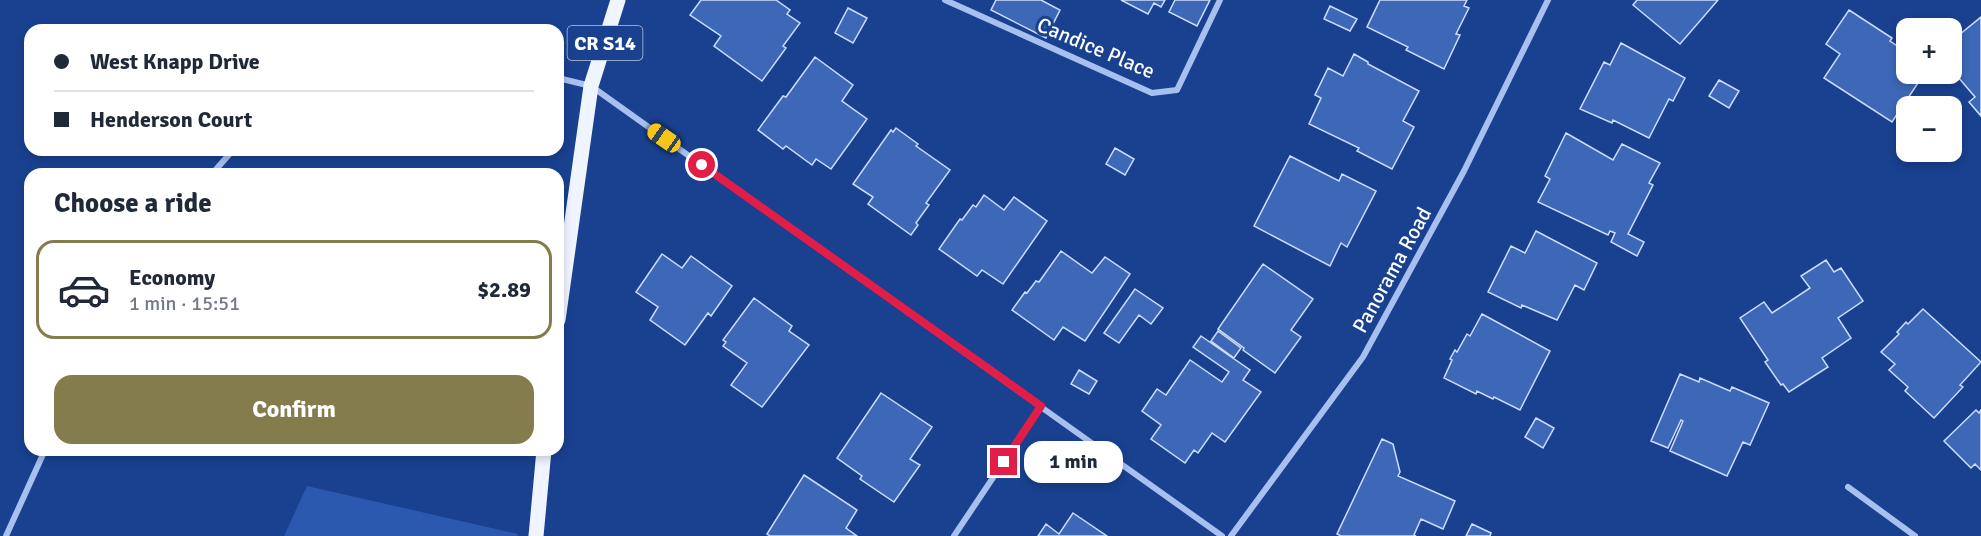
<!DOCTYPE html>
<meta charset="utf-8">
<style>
:root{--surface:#fff;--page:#f2f2f3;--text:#1f2937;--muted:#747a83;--line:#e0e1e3;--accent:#847c4c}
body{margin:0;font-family:Signika,sans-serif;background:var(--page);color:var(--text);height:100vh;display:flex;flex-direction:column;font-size:22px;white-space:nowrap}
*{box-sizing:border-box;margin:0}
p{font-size:20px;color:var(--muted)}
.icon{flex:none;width:33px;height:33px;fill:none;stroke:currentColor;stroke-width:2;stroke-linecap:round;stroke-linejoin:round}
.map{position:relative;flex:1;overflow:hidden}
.details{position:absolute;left:24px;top:168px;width:540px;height:288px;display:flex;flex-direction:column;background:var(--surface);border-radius:18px;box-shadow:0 3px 9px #0003}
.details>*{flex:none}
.top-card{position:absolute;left:24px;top:24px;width:540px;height:132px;border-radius:18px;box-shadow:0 3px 9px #0003;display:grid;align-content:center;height:132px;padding:0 30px;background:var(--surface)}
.controls{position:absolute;left:1896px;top:18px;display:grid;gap:12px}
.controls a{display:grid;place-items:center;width:66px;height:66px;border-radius:12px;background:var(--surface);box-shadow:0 3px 9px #0003;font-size:30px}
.end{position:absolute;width:27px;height:27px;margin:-14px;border:8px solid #e11d48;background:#fff;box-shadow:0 0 0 3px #fff}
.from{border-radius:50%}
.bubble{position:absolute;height:42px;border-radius:18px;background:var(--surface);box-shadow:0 3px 9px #0003;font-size:20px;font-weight:700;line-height:42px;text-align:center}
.car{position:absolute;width:18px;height:36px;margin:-18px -9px;border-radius:8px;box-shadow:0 0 4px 2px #0007;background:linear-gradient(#f5c518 24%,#345 0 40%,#f5c518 0 76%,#345 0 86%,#f5c518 0)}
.top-card b{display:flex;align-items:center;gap:21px;height:57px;font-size:22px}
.top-card b+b{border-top:2px solid var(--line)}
.top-card i{width:15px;height:15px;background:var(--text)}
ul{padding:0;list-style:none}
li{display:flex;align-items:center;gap:18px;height:99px;margin:0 12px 9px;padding:0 18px;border:3px solid transparent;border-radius:18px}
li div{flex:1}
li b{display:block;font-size:22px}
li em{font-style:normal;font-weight:700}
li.current{border-color:var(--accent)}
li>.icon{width:54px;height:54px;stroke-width:1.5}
h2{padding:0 30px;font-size:27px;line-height:72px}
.cta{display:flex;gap:12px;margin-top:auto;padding:12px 30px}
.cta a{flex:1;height:69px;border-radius:18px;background:var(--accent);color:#fff;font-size:24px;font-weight:700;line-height:69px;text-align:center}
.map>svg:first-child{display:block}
</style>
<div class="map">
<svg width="1981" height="536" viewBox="0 0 1981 536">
<rect width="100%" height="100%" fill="#194190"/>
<path fill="#2b59af" d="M307 486 518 534 517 536H284Z"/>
<path fill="#3d68b7" stroke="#cdddfb" stroke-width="1.5" d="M701 0H776L790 10 787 14 800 23 783 46 786 48 762 81 714 46 721 36 690 15Z
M996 0H1041L1060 10 1046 38 991 10Z
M1121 0H1165L1161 7 1154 3 1148 14Z
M1175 0H1210L1197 26 1169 12Z
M1380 0H1467L1464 6 1469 8 1456 34 1460 35 1444 69 1406 50 1408 47 1367 27Z
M1637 0H1718L1680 44 1633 5Z
M1330 6 1357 19 1350 31 1324 19Z
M848 8 867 18 853 43 835 33Z
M1849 10 1892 38 1890 41 1906 52V74H1924L1892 122 1824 78 1840 54 1826 44Z
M1981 17V116L1969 102 1975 97 1952 70V51L1960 45 1954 39Z
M1621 43 1685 78 1673 101 1669 99 1649 138 1613 120 1612 123 1580 109 1604 62 1610 65Z
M1354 54 1368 62V64L1419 91 1403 121 1414 127 1392 169 1357 151 1359 148 1309 124 1321 98 1315 95 1328 68 1343 76Z
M815 57 853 85 842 101 867 119 831 169 816 159 812 165 786 146 783 149 758 130 783 96 786 97Z
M1719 80 1739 91 1729 108 1709 96Z
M896 128 918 144 916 146 950 170 926 203 929 205 916 223 918 225 911 235 868 204 873 197 853 184 891 130 893 132Z
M1566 133 1613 160 1622 144 1660 163 1649 183 1653 185 1628 234 1644 242 1637 256 1611 242 1615 233 1610 231 1608 235 1538 202 1550 179 1545 176Z
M1115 148 1134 159 1125 175 1106 164Z
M1290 156 1339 181 1342 174 1376 191 1347 247 1341 243 1330 266 1254 226Z
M984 195 1004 210 1014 197 1047 221 1003 284 982 270 977 276 939 249 960 219 962 220 973 205 976 207Z
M1536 231 1597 263 1584 290 1575 285 1557 320 1522 305 1521 308 1488 292 1511 246 1525 253Z
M1061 251 1092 273 1105 257 1130 274 1085 341 1063 327 1054 340 1012 310 1025 292 1027 293 1036 281 1039 282Z
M662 254 682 268 691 256 732 286 711 316 708 313 685 345 650 320 658 307 636 292Z
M1826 260 1834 272 1841 268 1863 301 1838 318 1851 338 1822 358 1828 367 1789 392 1783 384 1781 385 1765 362 1768 360 1740 318 1764 302 1772 313 1810 288 1801 276Z
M1263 264 1313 299 1291 330 1301 337 1275 373 1243 350 1244 348 1218 329Z
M1135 289 1163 308 1151 324 1139 315 1119 343 1104 333Z
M754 298 792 326 789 331 809 345 762 407 731 385 747 363 723 346 726 342 723 340Z
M1923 309 1981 362 1960 385 1963 387 1934 418 1905 391 1908 387 1889 370 1895 364 1881 352 1899 334 1897 332 1906 322 1908 324Z
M1482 314 1550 351 1520 410 1494 397 1493 399 1477 391 1476 394 1444 378 1452 360 1450 359 1455 350 1457 352 1467 334 1470 336Z
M1218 331 1241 348 1234 358 1211 341Z
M1201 336 1250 370 1243 380 1261 392 1225 442 1212 433 1198 453 1194 450 1185 463 1151 439 1161 425 1142 411 1157 389 1166 395 1190 360 1222 382 1229 372 1193 347Z
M1079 370 1097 381 1089 394 1071 384Z
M1680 374 1699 382 1700 378 1730 391 1732 387 1769 403 1750 445 1743 442 1727 476 1670 451 1683 421 1681 420 1668 448 1651 441Z
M881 393 932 427 910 459 920 465 894 502 860 479 862 476 837 458Z
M1976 410 1979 413 1981 410V470L1975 464 1971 468 1944 441Z
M1536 418 1554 428 1543 448 1525 437Z
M1382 439 1393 444 1400 472 1398 476 1455 501 1443 529 1421 519 1414 535 1416 536H1341L1337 534Z
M804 475 857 510 846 528 857 536H770L767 534Z
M1073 513 1107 536H1038L1046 524 1059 534Z
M1472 524 1491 533 1490 536H1466Z"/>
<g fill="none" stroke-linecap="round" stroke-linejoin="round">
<path stroke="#a7c0ef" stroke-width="6" d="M945 0 1152 93 1177 90 1220 0
M558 78 591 86 1222 536
M212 174 233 150
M1848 487 1915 536
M6 536 45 450
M954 536 1041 406
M1231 536 1363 357 1464 171 1548 0"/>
<path stroke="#eff4ff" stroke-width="15" d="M558 320 591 86 618 0
M536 536 544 450"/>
</g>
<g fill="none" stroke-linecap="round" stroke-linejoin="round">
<path stroke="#e11d48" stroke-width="8" d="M702 165 1041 406 1004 462"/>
</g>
<g text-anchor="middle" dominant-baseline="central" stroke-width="6" stroke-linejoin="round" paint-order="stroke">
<rect fill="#194190" stroke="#bac6de" stroke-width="1.5" x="567.5" y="26" width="75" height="34" rx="4.5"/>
<g font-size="20" font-weight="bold" fill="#fff">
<text x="605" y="43">CR S14</text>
</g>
<g font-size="21" fill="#fff" stroke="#194190">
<text transform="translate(1096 48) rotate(23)">Candice Place</text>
<text transform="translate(1392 270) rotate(-61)">Panorama Road</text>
</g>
</g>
</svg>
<div class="controls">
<a>+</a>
<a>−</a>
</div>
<i class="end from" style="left:702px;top:165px"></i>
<i class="end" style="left:1004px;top:462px"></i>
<div class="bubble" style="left:1024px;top:441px;width:99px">1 min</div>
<i class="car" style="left:664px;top:138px;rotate:305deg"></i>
<div class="top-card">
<b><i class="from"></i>West Knapp Drive</b>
<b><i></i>Henderson Court</b>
</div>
<section class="details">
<h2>Choose a ride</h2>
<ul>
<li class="current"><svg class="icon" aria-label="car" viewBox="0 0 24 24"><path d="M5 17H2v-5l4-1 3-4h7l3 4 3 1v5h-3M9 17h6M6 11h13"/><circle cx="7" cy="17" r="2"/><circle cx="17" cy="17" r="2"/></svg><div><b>Economy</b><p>1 min · 15:51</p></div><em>$2.89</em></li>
</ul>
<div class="cta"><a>Confirm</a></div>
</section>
</div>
